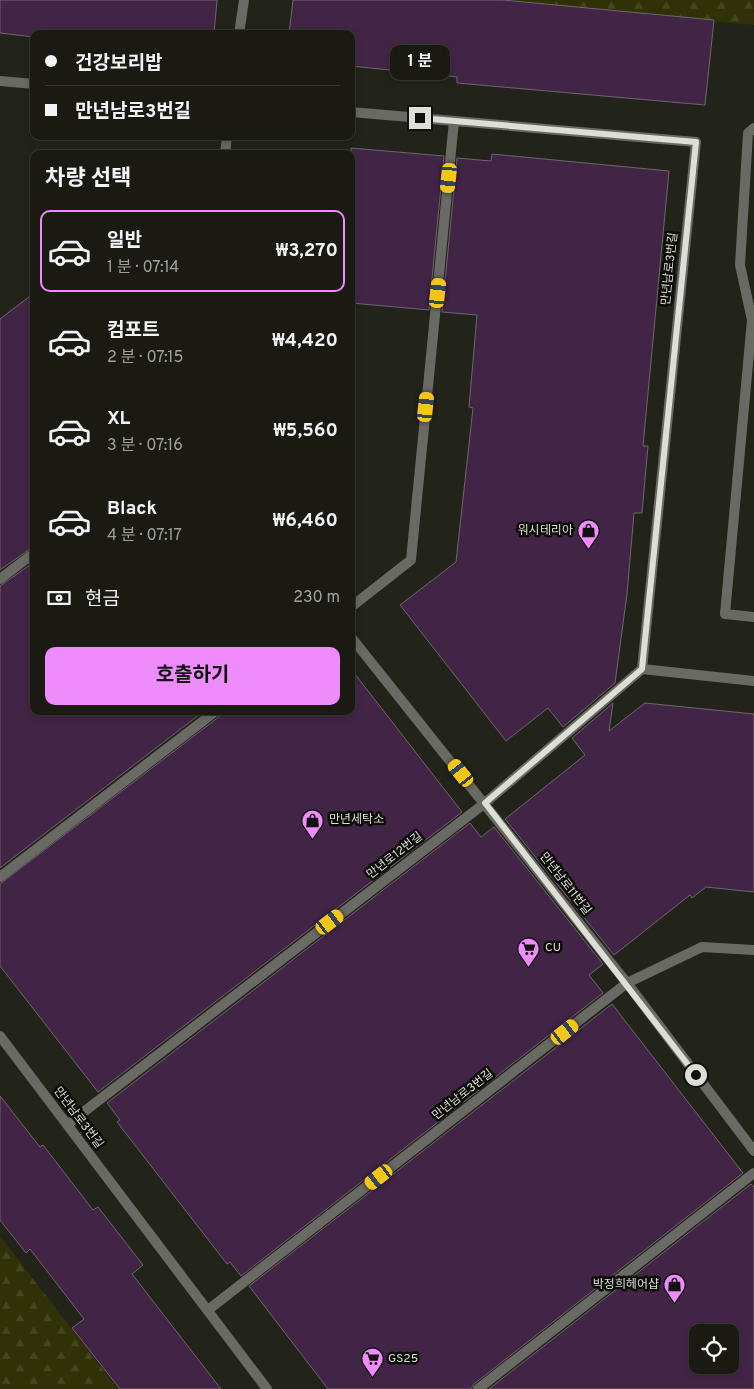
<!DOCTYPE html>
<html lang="ko">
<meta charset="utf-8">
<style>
:root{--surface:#1a1a13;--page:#272721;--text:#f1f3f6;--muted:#9fa1a0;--line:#383833;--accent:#ed8cfa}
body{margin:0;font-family:Overpass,"Noto Sans KR",sans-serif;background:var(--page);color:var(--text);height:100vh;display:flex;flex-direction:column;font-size:19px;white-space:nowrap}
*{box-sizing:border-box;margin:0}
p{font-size:16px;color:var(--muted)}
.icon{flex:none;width:28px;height:28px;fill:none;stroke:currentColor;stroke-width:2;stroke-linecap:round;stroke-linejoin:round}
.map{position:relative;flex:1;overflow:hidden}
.panel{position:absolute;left:30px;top:150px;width:325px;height:565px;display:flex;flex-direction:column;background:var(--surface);border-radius:10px;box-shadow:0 2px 8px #0003,0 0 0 1px var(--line)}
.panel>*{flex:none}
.banner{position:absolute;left:30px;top:30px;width:325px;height:110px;border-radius:10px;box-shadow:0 2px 8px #0003,0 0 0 1px var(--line);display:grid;align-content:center;height:110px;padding:0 15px;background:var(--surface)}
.tools{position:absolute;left:689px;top:1324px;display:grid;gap:10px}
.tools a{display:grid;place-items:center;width:50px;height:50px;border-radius:10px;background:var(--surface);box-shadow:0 2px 8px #0003,0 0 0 1px var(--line);font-size:25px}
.end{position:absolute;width:22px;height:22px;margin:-11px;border:6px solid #deded7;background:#111;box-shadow:0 0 0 2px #111}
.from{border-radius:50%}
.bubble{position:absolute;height:35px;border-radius:10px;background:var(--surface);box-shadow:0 2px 8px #0003,0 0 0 1px var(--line);font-size:16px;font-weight:700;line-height:35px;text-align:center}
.car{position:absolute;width:15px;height:30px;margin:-15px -8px;border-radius:6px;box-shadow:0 0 4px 1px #0007;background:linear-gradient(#f5c518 24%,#345 0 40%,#f5c518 0 76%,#345 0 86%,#f5c518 0)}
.banner b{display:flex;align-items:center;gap:18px;height:48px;font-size:19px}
.banner b+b{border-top:1px solid var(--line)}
.banner i{width:12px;height:12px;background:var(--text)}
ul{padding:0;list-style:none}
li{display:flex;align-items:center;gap:15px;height:82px;margin:0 10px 8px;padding:0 5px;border:2px solid transparent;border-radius:10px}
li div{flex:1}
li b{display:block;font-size:19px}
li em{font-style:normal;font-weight:700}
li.current{border-color:var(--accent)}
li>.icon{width:45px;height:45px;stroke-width:1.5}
h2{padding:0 15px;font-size:22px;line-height:60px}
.pay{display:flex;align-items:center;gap:12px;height:55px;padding:0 15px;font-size:19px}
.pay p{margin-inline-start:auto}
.cta{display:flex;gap:10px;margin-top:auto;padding:10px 15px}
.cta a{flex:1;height:58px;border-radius:10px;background:var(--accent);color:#111;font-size:20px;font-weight:700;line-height:58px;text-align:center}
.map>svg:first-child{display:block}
</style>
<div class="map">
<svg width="754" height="1389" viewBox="0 0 754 1389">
<defs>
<pattern id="forest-firs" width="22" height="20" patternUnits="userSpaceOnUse" patternTransform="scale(1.25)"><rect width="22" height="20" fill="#313107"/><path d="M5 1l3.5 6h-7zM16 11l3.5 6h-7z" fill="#45451f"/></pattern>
</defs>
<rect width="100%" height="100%" fill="#222319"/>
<path fill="url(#forest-firs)" d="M502 0H754V25L730 23Z
M0 1236 118 1389H0Z"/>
<path fill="#422546" stroke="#6e666f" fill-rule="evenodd" d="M0 0H217L214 34H34V37L0 33Z
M293 0H503L714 20 705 105 457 83V77L351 66V34H289Z
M351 148 444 156 429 310 351 303Z
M492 154 669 171 643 446H648L642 513H634L627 594 615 683 563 727 548 708 506 741 400 605 456 562 473 408 469 407 477 315 442 312 457 158 491 161Z
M34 293V546L0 570V319Z
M34 562V711H204L0 868V586Z
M351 669 462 812 98 1092 0 966V884L220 716 223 711H351Z
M613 703 609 731 645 703 754 714V892L706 887 692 898 690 895 614 955 505 819 585 755 572 738Z
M470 823 481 837 494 827 603 964 589 975 603 993 241 1276 230 1262 227 1264 117 1122 120 1120 107 1103Z
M612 1004 743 1173 474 1384 471 1389H328L249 1286Z
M0 1096 40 1147 43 1145 93 1210 98 1207 143 1265 132 1274 221 1389H120L72 1328 84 1319 30 1249 26 1253 0 1220Z
M751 1184 754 1187V1389H489ZM698 1332H730V1365H698Z"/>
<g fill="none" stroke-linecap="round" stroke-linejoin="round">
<path stroke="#6a6a65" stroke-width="10" d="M754 128 748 133 740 265 752 320 725 614 754 617"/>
<path stroke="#6a6a65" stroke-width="10" d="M239 34 244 0
M0 81 34 84
M351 112 696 142 642 669
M225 154 227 136
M0 579 34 553
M351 607 411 560 454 121
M351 637 627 983 754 1151
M0 877 216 711
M0 1036 267 1389
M68 1124 485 803 642 669 754 681
M208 1310 627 983 702 947 754 950
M478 1389 754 1173"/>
</g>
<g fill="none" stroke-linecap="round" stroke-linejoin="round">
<path stroke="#deded7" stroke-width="6" d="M420 118 696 142 642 669 485 803 696 1075"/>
</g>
<defs>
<symbol id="shop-pin" viewBox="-11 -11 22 30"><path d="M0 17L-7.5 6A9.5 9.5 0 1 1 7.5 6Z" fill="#ed8cfa" stroke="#0c0c08"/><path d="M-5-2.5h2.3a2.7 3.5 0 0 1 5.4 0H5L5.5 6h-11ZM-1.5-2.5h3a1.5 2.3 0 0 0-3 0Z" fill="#111"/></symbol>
<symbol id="supermarket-pin" viewBox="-11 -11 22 30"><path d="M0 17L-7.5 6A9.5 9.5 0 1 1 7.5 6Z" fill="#ed8cfa" stroke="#0c0c08"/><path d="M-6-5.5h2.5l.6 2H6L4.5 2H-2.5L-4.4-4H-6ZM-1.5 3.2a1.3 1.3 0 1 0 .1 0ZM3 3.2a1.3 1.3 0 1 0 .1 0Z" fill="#111"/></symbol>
</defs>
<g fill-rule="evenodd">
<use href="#shop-pin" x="576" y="518" width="25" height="34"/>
<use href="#shop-pin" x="300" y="808" width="25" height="34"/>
<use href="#supermarket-pin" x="516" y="936" width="25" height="34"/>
<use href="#shop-pin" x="662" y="1272" width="25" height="34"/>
<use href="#supermarket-pin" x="360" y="1346" width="25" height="34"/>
</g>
<g text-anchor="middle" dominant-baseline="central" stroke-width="5" stroke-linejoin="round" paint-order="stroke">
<g font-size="12" fill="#deded7" stroke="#0c0c08">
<text transform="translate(670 269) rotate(-84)">만년남로3번길</text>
<text transform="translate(395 856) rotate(-38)">만년로12번길</text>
<text transform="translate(565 884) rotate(52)">만년남로11번길</text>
<text transform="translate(463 1095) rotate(-38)">만년남로3번길</text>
<text transform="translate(78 1118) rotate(53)">만년남로3번길</text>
</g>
<g font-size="12" fill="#deded7" stroke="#0c0c08" text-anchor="start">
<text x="573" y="531" text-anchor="end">워시테리아</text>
<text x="329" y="820">만년세탁소</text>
<text x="545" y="948">CU</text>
<text x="659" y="1285" text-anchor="end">박정희헤어샵</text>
<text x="388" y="1359">GS25</text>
</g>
</g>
</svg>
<div class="tools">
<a><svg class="icon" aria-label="locate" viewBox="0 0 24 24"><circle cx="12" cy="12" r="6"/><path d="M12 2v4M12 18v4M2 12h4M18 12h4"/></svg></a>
</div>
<i class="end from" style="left:696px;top:1075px"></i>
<i class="end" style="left:420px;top:118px"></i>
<div class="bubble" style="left:390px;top:45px;width:60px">1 분</div>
<i class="car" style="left:449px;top:178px;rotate:186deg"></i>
<i class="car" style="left:438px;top:293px;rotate:6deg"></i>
<i class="car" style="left:426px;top:407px;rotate:6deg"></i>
<i class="car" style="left:461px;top:773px;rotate:321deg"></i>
<i class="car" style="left:330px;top:922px;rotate:53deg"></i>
<i class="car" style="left:565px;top:1032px;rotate:52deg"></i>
<i class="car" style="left:379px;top:1177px;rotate:232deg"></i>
<div class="banner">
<b><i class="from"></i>건강보리밥</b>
<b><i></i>만년남로3번길</b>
</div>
<section class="panel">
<h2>차량 선택</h2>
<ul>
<li class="current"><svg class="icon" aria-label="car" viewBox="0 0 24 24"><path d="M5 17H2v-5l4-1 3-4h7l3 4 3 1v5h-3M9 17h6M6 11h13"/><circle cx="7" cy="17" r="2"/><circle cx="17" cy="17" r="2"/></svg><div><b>일반</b><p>1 분 · 07:14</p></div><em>₩3,270</em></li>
<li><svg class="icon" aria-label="car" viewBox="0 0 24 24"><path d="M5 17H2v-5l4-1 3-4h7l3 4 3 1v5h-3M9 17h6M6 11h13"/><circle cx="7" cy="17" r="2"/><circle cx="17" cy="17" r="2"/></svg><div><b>컴포트</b><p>2 분 · 07:15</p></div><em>₩4,420</em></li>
<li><svg class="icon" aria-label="car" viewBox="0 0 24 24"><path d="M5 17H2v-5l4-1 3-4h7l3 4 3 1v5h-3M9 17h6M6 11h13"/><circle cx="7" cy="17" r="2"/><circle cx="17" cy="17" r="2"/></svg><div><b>XL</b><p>3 분 · 07:16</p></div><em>₩5,560</em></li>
<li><svg class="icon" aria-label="car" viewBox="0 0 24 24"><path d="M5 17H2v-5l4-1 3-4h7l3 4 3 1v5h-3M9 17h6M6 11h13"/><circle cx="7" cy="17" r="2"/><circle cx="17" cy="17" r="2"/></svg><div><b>Black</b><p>4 분 · 07:17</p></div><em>₩6,460</em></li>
</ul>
<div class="pay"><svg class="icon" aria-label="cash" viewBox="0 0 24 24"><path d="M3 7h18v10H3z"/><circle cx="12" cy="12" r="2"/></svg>현금<p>230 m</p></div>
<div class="cta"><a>호출하기</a></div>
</section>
</div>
